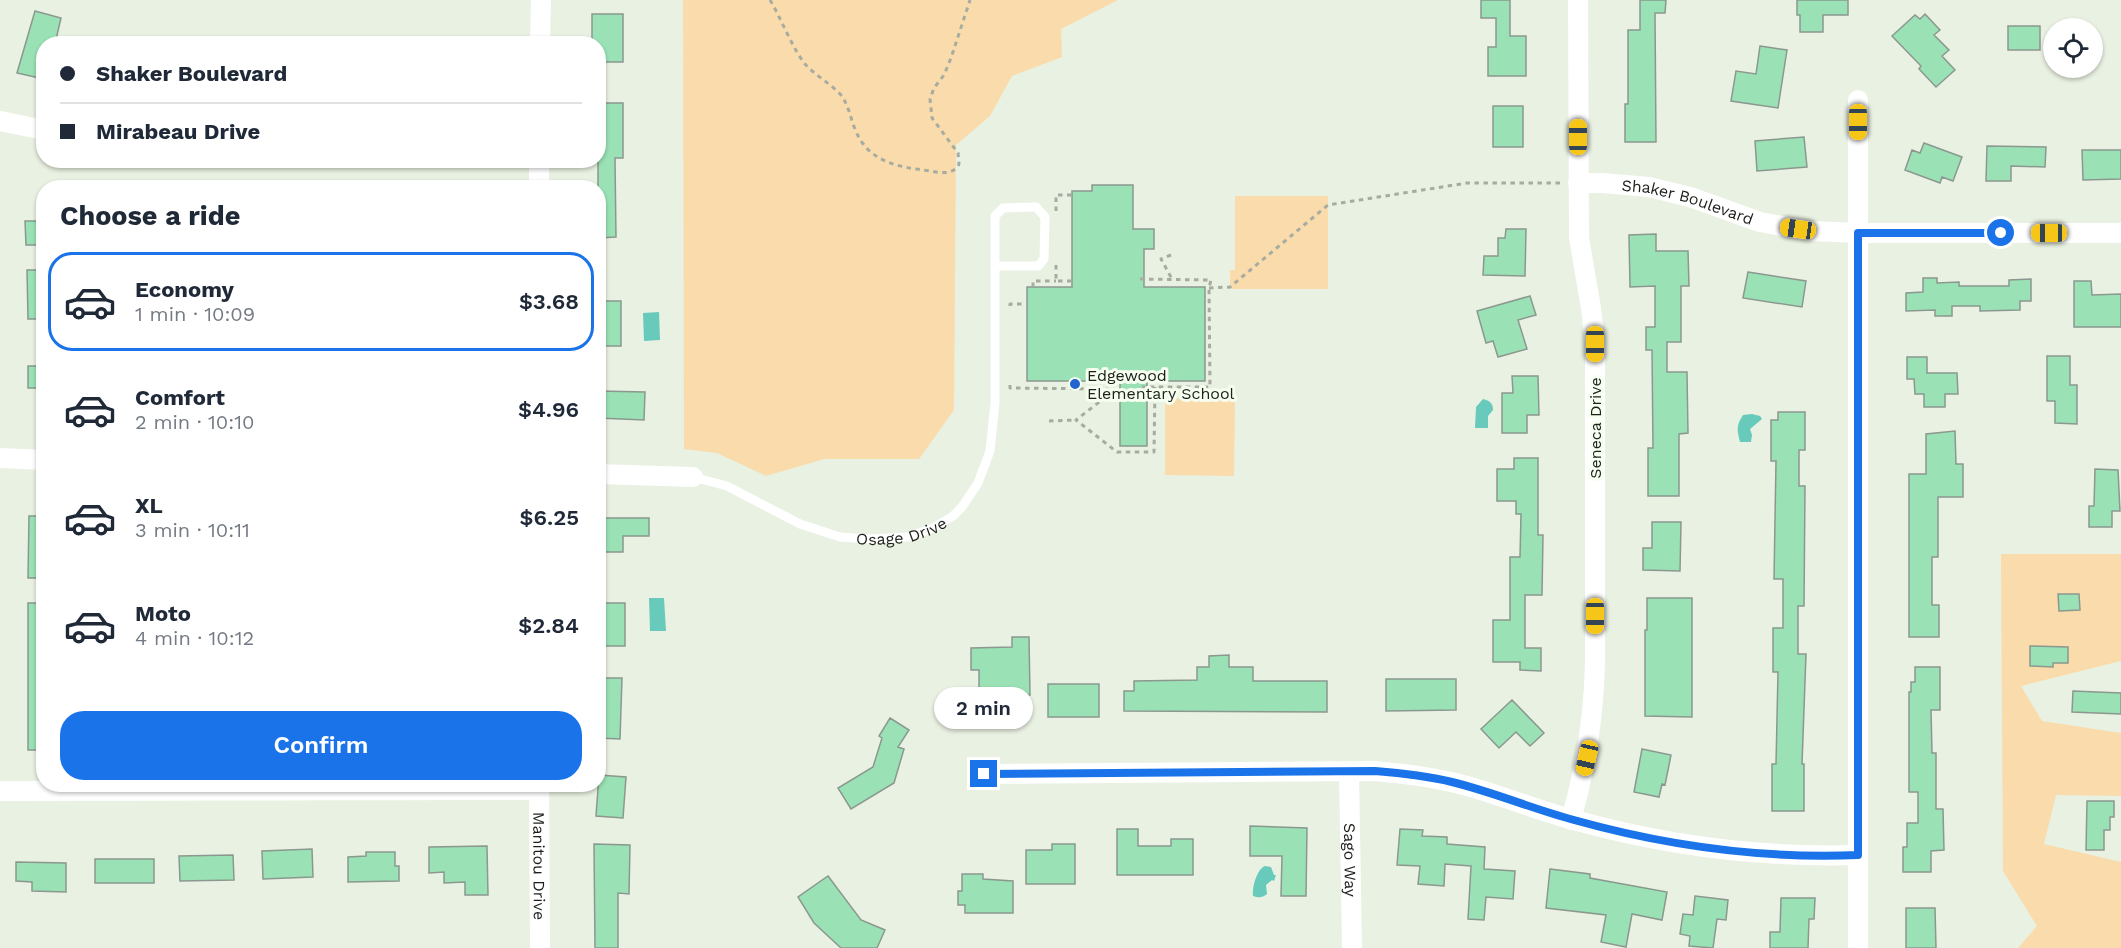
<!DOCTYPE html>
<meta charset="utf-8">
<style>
:root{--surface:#fff;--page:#f6f6f7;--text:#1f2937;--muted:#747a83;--line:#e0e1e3;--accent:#1a73e8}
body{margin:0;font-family:"Work Sans",sans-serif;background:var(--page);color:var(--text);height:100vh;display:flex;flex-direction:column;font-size:22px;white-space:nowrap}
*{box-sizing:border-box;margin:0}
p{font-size:20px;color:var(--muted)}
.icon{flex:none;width:33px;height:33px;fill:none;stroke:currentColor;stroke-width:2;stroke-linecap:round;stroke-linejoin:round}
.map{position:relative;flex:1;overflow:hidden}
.panel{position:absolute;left:36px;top:180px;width:570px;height:612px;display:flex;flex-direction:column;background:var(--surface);border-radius:24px;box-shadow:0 2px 4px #0004}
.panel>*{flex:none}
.guide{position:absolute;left:36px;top:36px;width:570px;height:132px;border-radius:24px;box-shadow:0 2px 4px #0004;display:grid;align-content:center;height:132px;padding:0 24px;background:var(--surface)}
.fabs{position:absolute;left:2043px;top:18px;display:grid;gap:12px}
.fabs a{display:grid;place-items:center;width:60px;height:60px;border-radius:50%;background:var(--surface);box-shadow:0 2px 4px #0004;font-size:30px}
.end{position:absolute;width:27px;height:27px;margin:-14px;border:8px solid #1a73e8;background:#fff;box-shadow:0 0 0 3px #fff}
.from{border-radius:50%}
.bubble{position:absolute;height:42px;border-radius:21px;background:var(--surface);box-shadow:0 2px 4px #0004;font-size:20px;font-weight:600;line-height:42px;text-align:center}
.car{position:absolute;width:18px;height:36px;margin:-18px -9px;border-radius:8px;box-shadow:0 0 4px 2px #0007;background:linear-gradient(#f5c518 24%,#345 0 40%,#f5c518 0 76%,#345 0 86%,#f5c518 0)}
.guide b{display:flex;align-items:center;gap:21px;height:57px;font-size:22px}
.guide b+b{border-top:2px solid var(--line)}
.guide i{width:15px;height:15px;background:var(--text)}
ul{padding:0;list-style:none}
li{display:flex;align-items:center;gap:18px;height:99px;margin:0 12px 9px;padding:0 12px;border:3px solid transparent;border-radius:24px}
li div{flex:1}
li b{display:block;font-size:22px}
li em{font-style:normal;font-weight:600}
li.selected{border-color:var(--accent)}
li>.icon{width:54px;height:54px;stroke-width:1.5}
h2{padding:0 24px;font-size:27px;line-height:72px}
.cta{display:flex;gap:12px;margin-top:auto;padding:12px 24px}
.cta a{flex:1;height:69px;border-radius:24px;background:var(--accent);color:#fff;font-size:24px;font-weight:600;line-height:69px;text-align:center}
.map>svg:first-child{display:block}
</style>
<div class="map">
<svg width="2121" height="948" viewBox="0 0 2121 948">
<rect width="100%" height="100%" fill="#e9f1e2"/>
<path fill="#fadbab" d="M683 0H1118L1061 29 1062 57 1012 76 990 116 956 145 954 410 919 459H824L766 476 717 453 684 449Z
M1235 196H1328V289H1230V270H1235Z
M1235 398 1234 476 1165 475V399Z
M2001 554H2121V661L2021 686 2042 721 2121 733V796L2056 795 2044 844 2121 862V948H2018L2037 926 2003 871Z"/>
<path fill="#68cabb" d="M659 312 660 340 644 341 643 313Z
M1483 399C1490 401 1493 403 1493 410L1488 416V428H1475L1476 407Z
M1752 414 1760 416 1762 419 1750 429 1752 435 1751 442H1740C1737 430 1736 426 1743 415Z
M649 598H664L666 631H650Z
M1265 866 1271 867 1274 875H1276L1274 881 1272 880 1266 885 1267 894C1262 898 1259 898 1253 896 1252 887 1257 869 1265 866Z"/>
<path fill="#9ae2b5" stroke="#8b988f" stroke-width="1.5" d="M1481 0H1510V36H1526V76H1488V47H1496V18H1481Z
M1640 0H1666L1665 13H1655L1656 142H1625V104H1628V30H1640Z
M1797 0H1848V15H1823V32H1800V15H1797Z
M35 11 61 18 55 44H44V79L17 73Z
M592 14H623V62H598V44H592Z
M1925 14 1940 30 1934 35 1949 50 1942 56 1955 70 1936 87 1919 69 1921 66 1892 36 1915 15 1920 19Z
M2008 26H2040V50H2008Z
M1760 46 1787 50 1778 108 1731 101 1736 71 1756 74Z
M598 103H623V158H615L616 237 598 238Z
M1493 106H1523V147H1493Z
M1804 137 1807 167 1757 171 1755 141Z
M1924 143 1962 157 1953 181 1942 177 1940 183 1905 170 1912 150 1920 153Z
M1987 146 2046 147 2045 167 2011 166V181H1986Z
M2082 150H2121V179L2083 180Z
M1092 185H1133V229H1154V249H1144V287H1205V381H1147V446H1120V381H1027V287H1072V191H1092Z
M25 221H44V245H26Z
M1506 229H1526L1525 276 1483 275 1484 256H1498V238H1505Z
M1656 234V251H1688L1689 286H1681V342H1667V372H1687L1688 433 1679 434V496H1648V448H1653L1652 350H1646V327H1655V286L1630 287 1629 235Z
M27 270H44V319H28Z
M1748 272 1806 281 1802 307 1743 298Z
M1923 278H1937V283L1959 282V286H2009V280L2031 279V301H2020V310L1980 311V306H1952V316H1935V310L1906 311V293L1923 292Z
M2074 281H2091L2092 295 2121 294V327H2074Z
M1530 296 1536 315 1518 320 1527 349 1498 357 1493 341 1486 343 1477 311Z
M598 301H621V346H598Z
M2047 356H2070V385H2077V424L2055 423V401H2047Z
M1907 357H1927V373H1957L1958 394H1945V407H1924V394H1915L1914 379H1907Z
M28 366H44V388H28Z
M1512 376H1538L1539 415H1527V433H1502V393H1513Z
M598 391 645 392 644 420 598 418Z
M1778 412H1805V450H1799V486H1805L1804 606H1798V654H1806L1802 764H1804V811H1772V764H1776L1778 672H1773V628H1783V579H1774L1776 461H1771V420H1778Z
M1955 431 1956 464H1963V497H1938V557H1932V605H1939V637H1909V474H1926V434Z
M1514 458H1538V535H1543L1542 595H1525V648H1541V671L1520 670V662H1493V620H1510V557H1520L1521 514H1516V501H1497V469H1514Z
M2095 469 2118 470 2120 511H2112V527H2089V506H2094Z
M29 516H44V578H28Z
M598 518H649V536H623V552H598Z
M1652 522H1681L1680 571 1643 570V548H1652Z
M2058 594H2079L2080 610 2059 611Z
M1647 598H1692V717L1645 716V630H1647Z
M28 603H44V750H28Z
M598 603H625V646H598Z
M1012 637H1029L1030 695H979V670H971V648L1012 647Z
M2030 646 2068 647V663H2053V667L2030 666Z
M1229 655V667H1253V681H1327V712L1124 711V691H1134V681L1197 680V667H1209V656Z
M1915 667H1940V710H1931L1932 753H1936V809H1943L1944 850 1931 851V872H1903V847H1907V823H1918V792H1909V692H1911V682H1915Z
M598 678H622L620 739 598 738Z
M1386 679H1456V710L1386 711Z
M1048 684H1099V717H1048Z
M2073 691 2121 693V714L2072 712Z
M1512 700 1544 733 1530 746 1516 732 1499 748 1481 729Z
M890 718 909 730 898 747 904 749 894 783 851 809 838 788 873 767 882 738 879 736Z
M1642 749 1671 755 1665 785 1662 784 1659 797 1634 792Z
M599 775 626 777 623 818 596 816Z
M2087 801H2114V817H2110V830H2104V850H2086Z
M1250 826 1307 828 1306 896H1281L1282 856H1250Z
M1117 829H1138V846H1171V839H1193V875H1117Z
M1400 829 1423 830 1422 836 1447 837V844L1485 847 1484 869 1515 871 1513 899 1486 897 1484 920 1468 919 1471 866 1445 864 1444 886 1418 884 1420 866 1397 865Z
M594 844 630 845 629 894 618 893V948H595Z
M1052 844H1075V884H1026V850H1052Z
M487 846 488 895H465V882L444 883V872L429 873V847Z
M312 849 313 877 263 879 262 851Z
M366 852H395V866H399V881L348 882V857L366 856Z
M233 855 234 880 180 881 179 856Z
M95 859H154V883H95Z
M16 862 66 863V892L32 891V882L16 881Z
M1550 869 1590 874V878L1667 892 1662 920 1632 914 1626 947 1601 942 1606 915 1546 908Z
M962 874H983V879L1013 881V913H965V905H958V891H962Z
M828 876 861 920 885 930 877 948H841L814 923 798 897Z
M1695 896 1728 900 1726 920 1717 919 1713 948 1689 946 1690 936 1680 934 1683 914 1693 915Z
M1781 898H1815L1814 919H1809L1808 948H1770V932H1780Z
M1906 908H1935L1936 948H1906Z"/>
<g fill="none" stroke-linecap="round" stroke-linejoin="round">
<path stroke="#a6aca0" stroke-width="3" stroke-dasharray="4.5 4.5" stroke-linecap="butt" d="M770 0C781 18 793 50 806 65 816 76 831 84 841 95 849 106 850 117 855 129 868 163 899 167 931 171 941 173 954 175 959 164L958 153 932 118 930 99 934 88 944 75 951 58 970 0
M1056 211V195H1072
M1171 255 1161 259 1172 279
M1056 265V281H1072
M1140 279 1211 280 1209 288 1210 387H1142
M1033 287V281H1056
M1209 288 1230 287 1328 205 1467 183H1562
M1010 306V304H1027
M1010 385V388L1107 389V396L1076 420 1117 452H1154L1155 387
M1049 421 1076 420"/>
<path stroke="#fff" stroke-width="9" id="s1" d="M693 477 727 486 800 524 840 537 871 539 908 537 933 528 953 516 962 507 978 483 990 451 995 403V216L1003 208 1036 207 1045 217 1044 259 1038 266H995"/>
<g stroke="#fff" stroke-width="20">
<path d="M540 44 541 0"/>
<path d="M0 121 44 130"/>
<path d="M539 160V188"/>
<path id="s2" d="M1578 183H1602L1649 187 1690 197 1760 222 1810 231 1858 233H2121"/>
<path d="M0 458 44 460"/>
<path d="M598 474 693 477"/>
<path id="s3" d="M1349 772 1352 948"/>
<path d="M984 774 1375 771C1409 774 1442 778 1474 788 1508 798 1540 811 1574 820 1668 846 1760 858 1858 855"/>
<path id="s4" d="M539 784 540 948"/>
<path d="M0 791 539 790"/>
<path d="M1571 820C1586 767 1594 716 1595 662V344L1591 308 1579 238 1578 0"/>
<path d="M1858 948V100"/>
</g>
</g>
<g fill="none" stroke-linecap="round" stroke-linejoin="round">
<path stroke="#1a73e8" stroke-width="8" d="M984 774 1375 771C1401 773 1427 776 1452 782 1493 792 1533 809 1574 820 1667 846 1760 859 1858 855V233H2001"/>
</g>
<circle fill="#1f64cf" stroke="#f6fef0" stroke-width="2" cx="1075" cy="384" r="6"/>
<g text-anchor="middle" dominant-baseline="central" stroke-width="6" stroke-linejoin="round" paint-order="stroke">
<g font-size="16" fill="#1c1f1a" stroke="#f6fef0">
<text stroke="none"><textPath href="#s2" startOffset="112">Shaker Boulevard</textPath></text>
<text transform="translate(1595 428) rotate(-90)">Seneca Drive</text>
<text stroke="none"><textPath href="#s1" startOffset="222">Osage Drive</textPath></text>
<text stroke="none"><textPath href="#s3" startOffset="88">Sago Way</textPath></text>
<text stroke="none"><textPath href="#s4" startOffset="82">Manitou Drive</textPath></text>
</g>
<g font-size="16" fill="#1c1f1a" stroke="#f6fef0" text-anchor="start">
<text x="1087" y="375">Edgewood<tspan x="1087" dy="18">Elementary School</tspan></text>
</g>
</g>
</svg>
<div class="fabs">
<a><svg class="icon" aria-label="locate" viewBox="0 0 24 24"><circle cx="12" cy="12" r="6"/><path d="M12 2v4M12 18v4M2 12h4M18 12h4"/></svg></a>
</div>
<i class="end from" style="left:2001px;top:233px"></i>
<i class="end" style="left:984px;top:774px"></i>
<div class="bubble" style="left:934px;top:687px;width:99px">2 min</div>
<i class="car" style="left:1858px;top:122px;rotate:180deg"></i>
<i class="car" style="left:1578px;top:137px;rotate:0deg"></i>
<i class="car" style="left:1798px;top:229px;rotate:278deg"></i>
<i class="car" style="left:2049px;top:233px;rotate:270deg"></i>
<i class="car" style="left:1595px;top:344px;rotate:180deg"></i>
<i class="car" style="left:1595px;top:616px;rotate:180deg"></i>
<i class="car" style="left:1587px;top:758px;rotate:193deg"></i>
<div class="guide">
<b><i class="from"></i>Shaker Boulevard</b>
<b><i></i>Mirabeau Drive</b>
</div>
<section class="panel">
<h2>Choose a ride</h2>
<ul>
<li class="selected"><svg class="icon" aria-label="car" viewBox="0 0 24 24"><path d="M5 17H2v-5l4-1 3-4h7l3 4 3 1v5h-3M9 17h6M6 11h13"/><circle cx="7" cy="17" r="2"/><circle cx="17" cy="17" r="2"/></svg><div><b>Economy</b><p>1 min · 10:09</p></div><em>$3.68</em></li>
<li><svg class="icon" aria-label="car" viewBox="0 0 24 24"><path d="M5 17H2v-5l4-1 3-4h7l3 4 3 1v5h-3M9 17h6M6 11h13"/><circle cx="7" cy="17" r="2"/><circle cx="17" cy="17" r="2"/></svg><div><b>Comfort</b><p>2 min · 10:10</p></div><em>$4.96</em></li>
<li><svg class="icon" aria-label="car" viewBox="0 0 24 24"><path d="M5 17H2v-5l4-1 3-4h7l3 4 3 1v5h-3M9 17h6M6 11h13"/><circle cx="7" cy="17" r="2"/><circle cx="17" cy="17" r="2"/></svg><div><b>XL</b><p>3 min · 10:11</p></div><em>$6.25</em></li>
<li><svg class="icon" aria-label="car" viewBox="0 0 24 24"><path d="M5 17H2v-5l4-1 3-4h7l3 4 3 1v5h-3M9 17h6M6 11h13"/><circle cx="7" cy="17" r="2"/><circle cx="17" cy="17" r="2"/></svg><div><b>Moto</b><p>4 min · 10:12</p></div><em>$2.84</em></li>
</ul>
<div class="cta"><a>Confirm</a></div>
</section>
</div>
